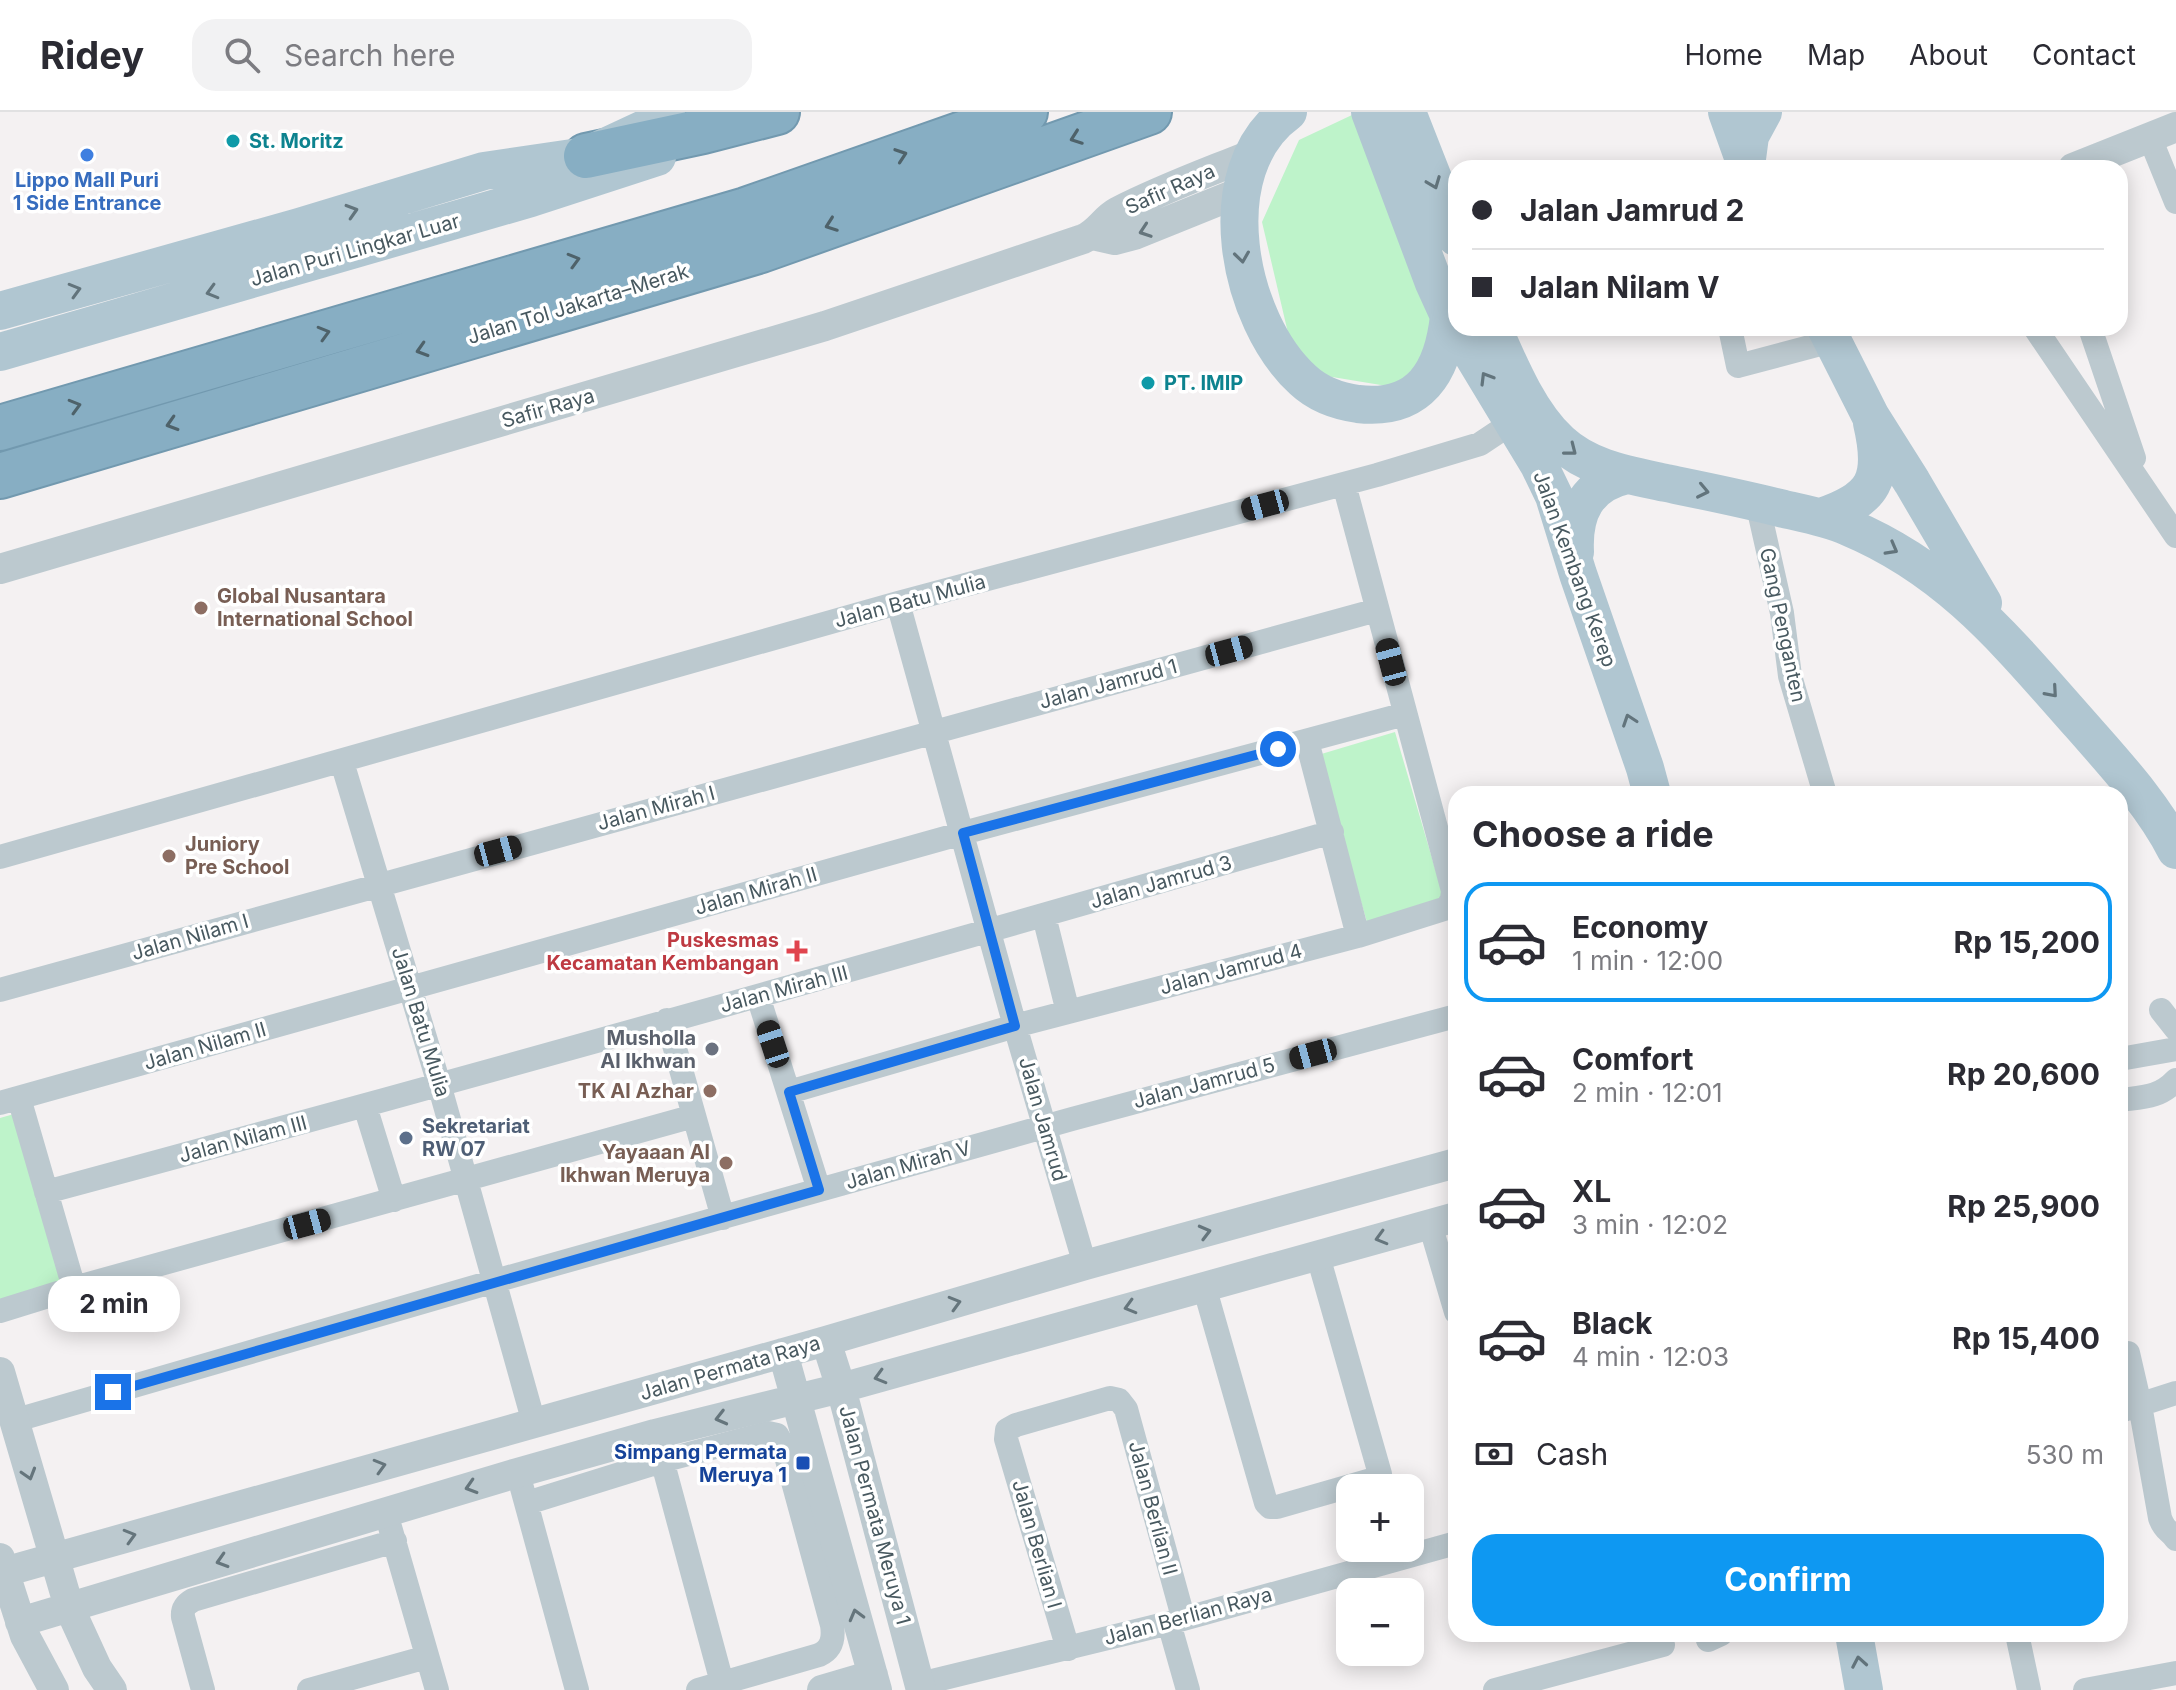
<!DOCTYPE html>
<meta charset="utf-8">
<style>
:root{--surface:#fff;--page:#f2f2f3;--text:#2b2b33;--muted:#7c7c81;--line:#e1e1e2;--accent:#0e98f2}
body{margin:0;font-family:Inter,sans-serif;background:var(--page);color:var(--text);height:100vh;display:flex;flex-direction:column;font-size:30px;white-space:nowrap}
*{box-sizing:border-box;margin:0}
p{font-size:26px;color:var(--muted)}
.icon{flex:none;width:44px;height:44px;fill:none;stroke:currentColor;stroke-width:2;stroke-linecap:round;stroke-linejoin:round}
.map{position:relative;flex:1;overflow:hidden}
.drawer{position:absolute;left:1448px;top:674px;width:680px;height:856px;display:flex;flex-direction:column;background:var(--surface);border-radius:24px;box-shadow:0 4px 20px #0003}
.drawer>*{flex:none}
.hud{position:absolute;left:1448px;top:48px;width:680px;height:176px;border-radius:24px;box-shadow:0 4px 20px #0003;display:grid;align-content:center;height:176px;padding:0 24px;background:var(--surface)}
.tools{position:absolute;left:1336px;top:1362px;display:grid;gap:16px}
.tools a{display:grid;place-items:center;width:88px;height:88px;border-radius:16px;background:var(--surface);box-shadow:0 4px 20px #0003;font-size:40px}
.end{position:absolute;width:36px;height:36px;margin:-18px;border:10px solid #1a73e8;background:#fff;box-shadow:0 0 0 4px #fff}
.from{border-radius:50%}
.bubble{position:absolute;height:56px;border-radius:24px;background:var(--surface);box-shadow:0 4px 20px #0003;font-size:26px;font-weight:700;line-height:56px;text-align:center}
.car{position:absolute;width:24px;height:48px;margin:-24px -12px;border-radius:10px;box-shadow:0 0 6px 2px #0007;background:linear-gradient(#222 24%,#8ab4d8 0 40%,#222 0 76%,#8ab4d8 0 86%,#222 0)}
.hud b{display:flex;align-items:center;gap:28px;height:76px;font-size:30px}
.hud b+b{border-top:2px solid var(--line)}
.hud i{width:20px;height:20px;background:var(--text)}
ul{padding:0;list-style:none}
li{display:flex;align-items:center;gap:24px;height:120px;margin:0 16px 12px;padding:0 8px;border:4px solid transparent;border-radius:24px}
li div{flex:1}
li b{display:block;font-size:30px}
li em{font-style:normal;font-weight:700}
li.on{border-color:var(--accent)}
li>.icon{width:72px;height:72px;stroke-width:1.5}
h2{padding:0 24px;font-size:36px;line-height:96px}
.pay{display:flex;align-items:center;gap:20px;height:88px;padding:0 24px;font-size:30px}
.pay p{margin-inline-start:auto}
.button{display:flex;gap:16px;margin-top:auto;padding:16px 24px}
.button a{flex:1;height:92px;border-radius:24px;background:var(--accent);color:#fff;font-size:32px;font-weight:700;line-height:92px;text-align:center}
header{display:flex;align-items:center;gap:48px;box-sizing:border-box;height:112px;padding:0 40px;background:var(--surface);border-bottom:2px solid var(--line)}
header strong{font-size:38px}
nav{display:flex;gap:44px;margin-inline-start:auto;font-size:28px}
.search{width:560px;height:72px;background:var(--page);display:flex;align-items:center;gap:20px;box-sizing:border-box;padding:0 28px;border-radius:24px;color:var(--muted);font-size:30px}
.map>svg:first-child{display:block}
</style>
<header>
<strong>Ridey</strong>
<div class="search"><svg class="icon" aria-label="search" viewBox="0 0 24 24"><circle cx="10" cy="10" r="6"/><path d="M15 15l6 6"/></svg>Search here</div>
<nav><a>Home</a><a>Map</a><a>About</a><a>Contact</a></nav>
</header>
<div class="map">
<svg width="2176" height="1578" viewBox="0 0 2176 1578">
<rect width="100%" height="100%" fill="#f4f1f2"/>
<path fill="#bef3ca" d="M1352 3 1441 233 1393 275 1314 262 1292 238 1262 110 1299 28Z
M1395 620 1444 787 1367 810 1318 643Z
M14 1002 62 1171 0 1188V1006Z"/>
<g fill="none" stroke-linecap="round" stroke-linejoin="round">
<defs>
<path id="motorway" d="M586 44 703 19 777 0
M0 316 746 98 1025 0
M0 364 761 138 1149 0"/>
</defs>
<use href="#motorway" stroke="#7299af" stroke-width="48"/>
<path stroke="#bcc9cf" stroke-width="24" d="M2150 26 2176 90
M1730 216 1738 254 1832 229
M2035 216 2176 424
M2090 216 2134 346
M1757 390 1782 501 1790 564 1825 682
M898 491 1015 914 1085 1153
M1307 629 1358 824
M342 650 439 972 534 1311
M0 745 898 491 1377 363 1480 332 1513 310
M1044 804 1068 900
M0 878 1377 498
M758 884 819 1078
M2161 898 2176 917
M667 908 723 1106
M2120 947 2176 937
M789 980 1015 914 1358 824 1447 796 1452 787 1453 779 1344 372
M19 986 74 1176
M2120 988C2143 985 2159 986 2176 968
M0 991 963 721 1405 602
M365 994 394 1088
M46 1080C476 964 904 844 1332 720
M1430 1112 1456 1200
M1204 1174 1266 1391 1270 1395H1277L1378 1366 1380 1362 1318 1144
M0 1199 74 1176 694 1004
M2128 1241 2140 1293 2160 1406C2165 1420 2170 1418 2176 1427
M2120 1299 2176 1281
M13 1309 495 1169 1072 1007 1456 904
M658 1333 724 1578
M522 1376 577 1578
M527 1391 662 1349 768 1321 777 1323 783 1333 832 1513C834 1526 832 1537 819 1543L698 1578
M390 1415 437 1578
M1169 1511 1188 1578
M2017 1522 2029 1578
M1708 1528 1721 1522
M1068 1537 1006 1327 1007 1318 1016 1313 1110 1286 1119 1288 1126 1297 1183 1505
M920 1572 1169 1511 1456 1431
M203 1578 183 1505C182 1496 186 1492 193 1488L395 1429
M309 1578 427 1545
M1495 1578 1663 1533
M2085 1578 2176 1561"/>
<path stroke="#bcc9cf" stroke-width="30" d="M2073 56 2176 15
M1093 123 1115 128 1134 123 1243 79
M0 457 825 214 1083 127C1098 121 1104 107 1117 100 1161 77 1209 60 1255 41
M826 1229 841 1276 921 1578
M783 1241 877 1578
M0 1260 69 1495 97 1556 112 1578
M0 1446 25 1524 54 1578
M4 1460 826 1229 1085 1153 1456 1051
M20 1510 517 1361 655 1322 841 1276 1456 1105
M822 1578 873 1563"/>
<path stroke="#b0c6d1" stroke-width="38" d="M1288 0C1207 58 1238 209 1303 268 1318 282 1337 289 1358 292 1420 299 1443 260 1449 204
M1370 0 1434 171 1449 204 1539 353 1554 384 1578 462 1645 656 1652 682
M1407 0 1456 125
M1727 0 1747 56
M1746 54 1750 24 1763 0
M0 199 299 115 484 59 586 44 646 16 666 0
M1493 216C1510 255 1529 301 1560 330 1589 357 1629 363 1666 371 1705 379 1745 387 1784 397 1806 402 1828 406 1848 415 1951 458 2009 532 2081 613 2115 652 2152 691 2176 738
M1826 216 1871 305 1912 370 1983 491
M0 240 531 86 657 45
M1821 405C1875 387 1885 367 1872 311
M1575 440C1573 400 1587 372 1627 363
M1854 1522 1864 1578"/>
<use href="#motorway" stroke="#87aec3" stroke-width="44"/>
</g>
<defs><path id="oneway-chevron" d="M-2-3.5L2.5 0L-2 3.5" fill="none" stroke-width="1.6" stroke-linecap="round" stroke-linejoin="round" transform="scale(2)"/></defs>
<g stroke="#4e626a">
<use href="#oneway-chevron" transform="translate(1076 26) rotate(160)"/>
<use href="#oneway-chevron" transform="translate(901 43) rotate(-19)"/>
<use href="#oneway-chevron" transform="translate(831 113) rotate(160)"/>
<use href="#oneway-chevron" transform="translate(574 148) rotate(-16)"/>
<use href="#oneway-chevron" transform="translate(324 221) rotate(-16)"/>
<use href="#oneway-chevron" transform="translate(422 238) rotate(163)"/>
<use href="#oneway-chevron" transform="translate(75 294) rotate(-16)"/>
<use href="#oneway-chevron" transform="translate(172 312) rotate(163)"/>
</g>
<g stroke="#62747c">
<use href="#oneway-chevron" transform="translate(1434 71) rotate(69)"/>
<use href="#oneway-chevron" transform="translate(352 99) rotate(-17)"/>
<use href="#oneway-chevron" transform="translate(1242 145) rotate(82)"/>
<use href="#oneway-chevron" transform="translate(75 178) rotate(-16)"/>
<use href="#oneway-chevron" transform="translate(212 180) rotate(164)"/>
<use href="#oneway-chevron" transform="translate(1486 266) rotate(-121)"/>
<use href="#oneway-chevron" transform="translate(1571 338) rotate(38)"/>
<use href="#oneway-chevron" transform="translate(1703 379) rotate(12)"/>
<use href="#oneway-chevron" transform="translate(1892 437) rotate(29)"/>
<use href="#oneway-chevron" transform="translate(2052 580) rotate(49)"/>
<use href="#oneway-chevron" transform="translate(1629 608) rotate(-109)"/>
<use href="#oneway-chevron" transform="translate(1859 1550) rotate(-100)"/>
</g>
<g stroke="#65757c">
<use href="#oneway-chevron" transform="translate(1145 119) rotate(161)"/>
<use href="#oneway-chevron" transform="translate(1205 1120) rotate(-15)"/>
<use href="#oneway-chevron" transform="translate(1381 1126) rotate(164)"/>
<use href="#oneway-chevron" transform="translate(955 1191) rotate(-16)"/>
<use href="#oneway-chevron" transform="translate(1130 1195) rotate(164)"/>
<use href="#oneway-chevron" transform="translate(880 1265) rotate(164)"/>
<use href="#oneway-chevron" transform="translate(721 1306) rotate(166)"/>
<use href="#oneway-chevron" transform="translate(380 1354) rotate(-16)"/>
<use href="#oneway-chevron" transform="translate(29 1362) rotate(73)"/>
<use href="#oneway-chevron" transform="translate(471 1375) rotate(163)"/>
<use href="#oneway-chevron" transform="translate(130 1424) rotate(-16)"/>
<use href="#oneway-chevron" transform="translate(222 1449) rotate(163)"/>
<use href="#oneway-chevron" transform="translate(856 1503) rotate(-105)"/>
</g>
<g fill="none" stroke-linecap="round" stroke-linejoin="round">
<path stroke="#1a73e8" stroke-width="10" d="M113 1280 819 1078 789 980 1015 914 963 721 1278 637"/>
</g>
<g fill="#0f9aa8" stroke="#fff" stroke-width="3">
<circle cx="233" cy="29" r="8"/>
<circle cx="1148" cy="271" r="8"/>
</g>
<circle fill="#3f7fe0" stroke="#fff" stroke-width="3" cx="87" cy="43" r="8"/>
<g fill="#8d6e63" stroke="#fff" stroke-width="3">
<circle cx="201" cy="496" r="8"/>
<circle cx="169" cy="744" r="8"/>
<circle cx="710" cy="979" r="8"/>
<circle cx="726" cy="1051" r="8"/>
</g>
<path fill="#e0444e" stroke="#fff" stroke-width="3" d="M793 827h8v8h8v8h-8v8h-8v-8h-8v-8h8z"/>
<circle fill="#6b7280" stroke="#fff" stroke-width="3" cx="712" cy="937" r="8"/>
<circle fill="#5c6f8a" stroke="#fff" stroke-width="3" cx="406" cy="1026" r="8"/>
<rect fill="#1a4fb4" stroke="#fff" stroke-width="3" x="795" y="1343" width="16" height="16" rx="4"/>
<g text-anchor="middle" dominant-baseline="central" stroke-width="7" stroke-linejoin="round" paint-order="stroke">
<g font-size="20" font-weight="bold" fill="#0d838f" stroke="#fff" text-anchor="start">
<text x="249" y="29">St. Moritz</text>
<text x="1164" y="271">PT. IMIP</text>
</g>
<g font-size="20" font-weight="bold" fill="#366cbe" stroke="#fff">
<text x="87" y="68">Lippo Mall Puri<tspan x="87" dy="23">1 Side Entrance</tspan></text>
</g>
<g font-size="20" fill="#485960" stroke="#fff">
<text transform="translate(1170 77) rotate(-24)">Safir Raya</text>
<text transform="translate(355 138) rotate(-16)">Jalan Puri Lingkar Luar</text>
<text transform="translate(578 192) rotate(-17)">Jalan Tol Jakarta–Merak</text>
<text transform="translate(548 296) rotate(-16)">Safir Raya</text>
<text transform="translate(1575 457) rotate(70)">Jalan Kembang Kerep</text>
<text transform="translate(910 489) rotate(-15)">Jalan Batu Mulia</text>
<text transform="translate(1783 513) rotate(78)">Gang Penganten</text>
<text transform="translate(1108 572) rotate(-15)">Jalan Jamrud 1</text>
<text transform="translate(656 696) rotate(-15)">Jalan Mirah I</text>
<text transform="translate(1161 770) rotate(-16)">Jalan Jamrud 3</text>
<text transform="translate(756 779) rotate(-16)">Jalan Mirah II</text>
<text transform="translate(190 825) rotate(-16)">Jalan Nilam I</text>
<text transform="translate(1231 857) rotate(-15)">Jalan Jamrud 4</text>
<text transform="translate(784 877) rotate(-15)">Jalan Mirah III</text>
<text transform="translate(421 910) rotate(73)">Jalan Batu Mulia</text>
<text transform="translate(205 934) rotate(-16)">Jalan Nilam II</text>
<text transform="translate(1204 971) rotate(-15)">Jalan Jamrud 5</text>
<text transform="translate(1043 1007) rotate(74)">Jalan Jamrud</text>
<text transform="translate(243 1027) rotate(-15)">Jalan Nilam III</text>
<text transform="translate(908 1053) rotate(-16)">Jalan Mirah V</text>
<text transform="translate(730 1256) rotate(-16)">Jalan Permata Raya</text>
<text transform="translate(1153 1396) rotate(75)">Jalan Berlian II</text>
<text transform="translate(875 1403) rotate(75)">Jalan Permata Meruya 1</text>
<text transform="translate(1037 1432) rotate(74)">Jalan Berlian I</text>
<text transform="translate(1188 1504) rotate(-15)">Jalan Berlian Raya</text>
</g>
<g font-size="20" font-weight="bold" fill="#785e54" stroke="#fff" text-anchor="start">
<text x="217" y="484">Global Nusantara<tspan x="217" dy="23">International School</tspan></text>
<text x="185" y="732">Juniory<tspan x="185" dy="23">Pre School</tspan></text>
<text x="694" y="979" text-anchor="end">TK Al Azhar</text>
<text x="710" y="1040" text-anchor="end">Yayaaan Al<tspan x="710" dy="23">Ikhwan Meruya</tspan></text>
</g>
<g font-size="20" font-weight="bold" fill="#be3a42" stroke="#fff" text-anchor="end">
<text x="779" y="828">Puskesmas<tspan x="779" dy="23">Kecamatan Kembangan</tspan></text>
</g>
<g font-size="20" font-weight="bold" fill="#5b616d" stroke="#fff" text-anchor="end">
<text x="696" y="926">Musholla<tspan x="696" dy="23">Al Ikhwan</tspan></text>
</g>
<g font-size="20" font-weight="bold" fill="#4e5e75" stroke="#fff" text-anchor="start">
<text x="422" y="1014">Sekretariat<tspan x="422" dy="23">RW 07</tspan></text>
</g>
<g font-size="20" font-weight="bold" fill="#164399" stroke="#fff" text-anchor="end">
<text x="787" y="1340">Simpang Permata<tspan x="787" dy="23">Meruya 1</tspan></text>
</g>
</g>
</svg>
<div class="tools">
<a>+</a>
<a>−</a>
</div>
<i class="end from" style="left:1278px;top:637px"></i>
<i class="end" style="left:113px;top:1280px"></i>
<div class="bubble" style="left:48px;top:1164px;width:132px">2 min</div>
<i class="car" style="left:1265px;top:393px;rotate:255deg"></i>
<i class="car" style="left:1229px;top:539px;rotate:75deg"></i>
<i class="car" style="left:1391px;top:550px;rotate:345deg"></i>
<i class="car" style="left:498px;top:739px;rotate:75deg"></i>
<i class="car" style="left:773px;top:932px;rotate:342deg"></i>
<i class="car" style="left:1313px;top:942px;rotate:255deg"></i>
<i class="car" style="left:307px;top:1112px;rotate:75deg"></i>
<div class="hud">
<b><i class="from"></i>Jalan Jamrud 2</b>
<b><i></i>Jalan Nilam V</b>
</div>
<section class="drawer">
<h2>Choose a ride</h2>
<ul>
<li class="on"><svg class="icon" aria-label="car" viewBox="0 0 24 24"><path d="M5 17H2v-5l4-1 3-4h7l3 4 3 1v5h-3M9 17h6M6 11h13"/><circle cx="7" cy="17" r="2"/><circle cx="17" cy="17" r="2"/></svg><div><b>Economy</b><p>1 min · 12:00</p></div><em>Rp 15,200</em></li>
<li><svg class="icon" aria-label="car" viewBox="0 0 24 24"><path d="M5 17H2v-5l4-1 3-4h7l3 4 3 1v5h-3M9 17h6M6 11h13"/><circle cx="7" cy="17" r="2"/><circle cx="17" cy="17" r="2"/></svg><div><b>Comfort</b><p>2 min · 12:01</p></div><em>Rp 20,600</em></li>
<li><svg class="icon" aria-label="car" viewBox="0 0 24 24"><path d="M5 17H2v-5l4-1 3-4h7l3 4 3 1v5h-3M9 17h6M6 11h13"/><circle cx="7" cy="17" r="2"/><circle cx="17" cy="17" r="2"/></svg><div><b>XL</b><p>3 min · 12:02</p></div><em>Rp 25,900</em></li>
<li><svg class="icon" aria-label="car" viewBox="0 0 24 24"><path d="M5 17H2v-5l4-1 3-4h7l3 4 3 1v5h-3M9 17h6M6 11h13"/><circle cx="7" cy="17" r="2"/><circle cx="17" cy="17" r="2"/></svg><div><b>Black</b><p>4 min · 12:03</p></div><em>Rp 15,400</em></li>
</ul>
<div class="pay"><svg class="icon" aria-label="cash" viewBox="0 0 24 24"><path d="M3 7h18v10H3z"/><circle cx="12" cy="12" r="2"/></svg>Cash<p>530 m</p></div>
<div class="button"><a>Confirm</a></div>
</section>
</div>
